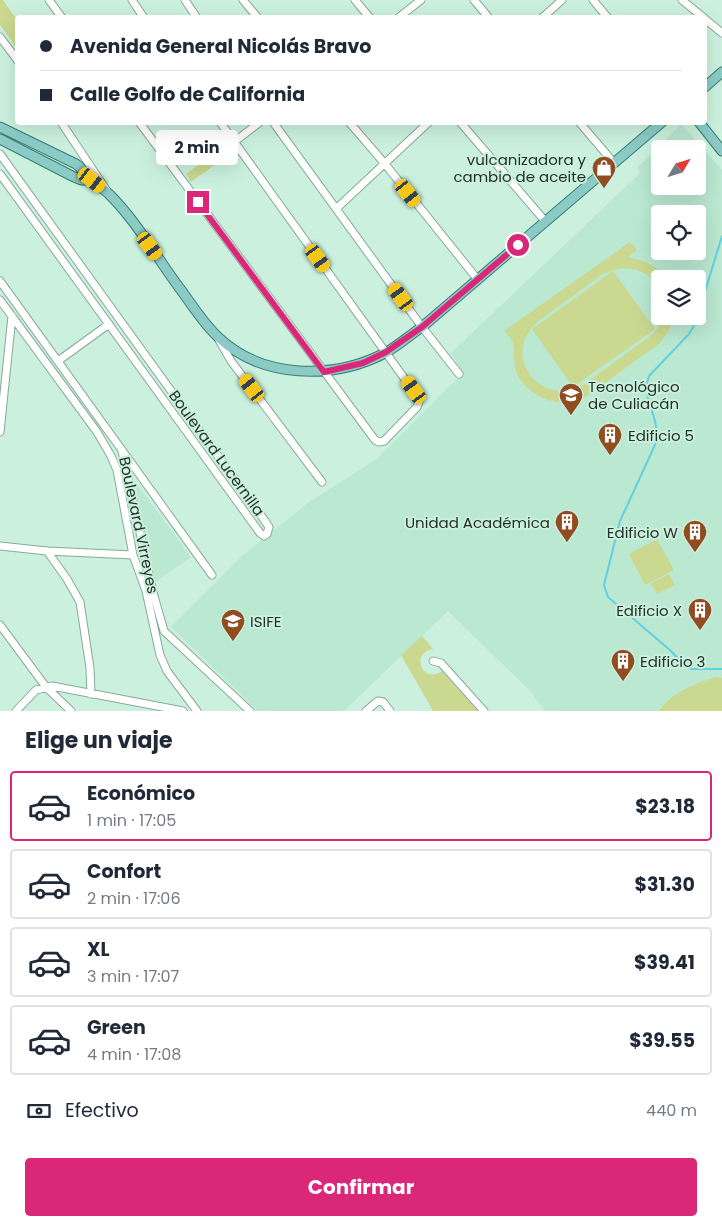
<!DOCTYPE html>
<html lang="es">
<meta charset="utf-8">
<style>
:root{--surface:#fff;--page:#f2f2f3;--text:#1f2937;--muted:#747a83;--line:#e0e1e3;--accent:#db2777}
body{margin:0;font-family:Poppins,sans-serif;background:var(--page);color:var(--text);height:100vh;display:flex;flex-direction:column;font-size:19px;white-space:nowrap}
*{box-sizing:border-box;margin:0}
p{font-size:16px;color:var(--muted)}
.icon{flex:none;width:28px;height:28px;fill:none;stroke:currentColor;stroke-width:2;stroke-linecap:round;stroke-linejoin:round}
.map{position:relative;height:711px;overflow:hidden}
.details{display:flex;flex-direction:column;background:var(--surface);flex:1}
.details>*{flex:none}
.banner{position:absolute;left:15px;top:15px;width:692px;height:110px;border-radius:5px;box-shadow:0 5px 20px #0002;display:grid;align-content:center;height:110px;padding:0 25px;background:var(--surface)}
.needle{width:32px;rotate:52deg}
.controls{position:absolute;left:651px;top:140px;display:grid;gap:10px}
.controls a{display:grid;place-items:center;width:55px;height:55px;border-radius:5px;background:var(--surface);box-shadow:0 5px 20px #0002;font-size:25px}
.end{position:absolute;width:22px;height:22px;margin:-11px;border:6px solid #db2777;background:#fff;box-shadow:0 0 0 2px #fff}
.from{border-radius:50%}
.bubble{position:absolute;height:35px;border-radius:5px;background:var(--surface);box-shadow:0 5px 20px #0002;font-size:16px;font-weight:700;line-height:35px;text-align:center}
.car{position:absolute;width:15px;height:30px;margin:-15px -8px;border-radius:6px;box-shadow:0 0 4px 1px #0007;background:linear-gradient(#f5c518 24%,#345 0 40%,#f5c518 0 76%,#345 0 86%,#f5c518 0)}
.banner b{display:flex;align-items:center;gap:18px;height:48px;font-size:19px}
.banner b+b{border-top:1px solid var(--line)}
.banner i{width:12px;height:12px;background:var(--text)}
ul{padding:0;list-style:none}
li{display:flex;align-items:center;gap:15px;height:70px;margin:0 10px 8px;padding:0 15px;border:2px solid var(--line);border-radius:5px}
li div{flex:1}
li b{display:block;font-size:19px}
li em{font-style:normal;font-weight:700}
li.current{border-color:var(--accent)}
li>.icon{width:45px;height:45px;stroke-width:1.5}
h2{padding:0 25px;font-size:22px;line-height:60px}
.pay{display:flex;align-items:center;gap:12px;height:55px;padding:0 25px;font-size:19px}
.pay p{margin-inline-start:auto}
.primary-button{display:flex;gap:10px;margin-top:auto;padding:10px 25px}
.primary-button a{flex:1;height:58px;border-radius:5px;background:var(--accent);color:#fff;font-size:20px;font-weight:700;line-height:58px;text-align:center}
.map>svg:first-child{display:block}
</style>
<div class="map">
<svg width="722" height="711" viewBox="0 0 722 711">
<rect width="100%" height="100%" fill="#cbf1de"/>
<path fill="#bae8d1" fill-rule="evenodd" d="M681 124 722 170V711H545L530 691 448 611 344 711H258L171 627 243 555 309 502 377 459 463 373 451 353 640 173 637 168ZM660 149H698V186H660ZM660 214H698V251H660ZM660 279H698V316H660Z
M132 477 191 557 155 582Z"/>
<path fill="#cad890" d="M0 0H3L17 20V49L0 25Z
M228 143 234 151 191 182 186 174Z
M630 242 637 250 628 257C644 261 656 264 666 279H660V291C648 267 626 264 603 274L537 322C532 328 526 334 524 342 517 366 536 390 561 391 570 391 576 388 583 385L649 337 657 329 663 316H675L669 330 660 343 587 396C582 398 577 401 573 402 552 406 526 393 517 374 513 364 515 353 513 343 512 339 507 334 504 331Z
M613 271 655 329 573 387 532 329Z
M657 539 674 570 645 585 629 554Z
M669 574 675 585 657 594 651 583Z
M422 636 433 649C409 653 423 685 442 671L478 711H433L401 655Z
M716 677 722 678V711H659C672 692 695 684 716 677Z"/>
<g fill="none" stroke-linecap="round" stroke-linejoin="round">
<path stroke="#61d1e2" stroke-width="2" d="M722 236 695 324 689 334 649 376C642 394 653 408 656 426 657 432 656 438 655 445L620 521 604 585 608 597 671 651 685 666 691 669H722"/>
<defs>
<path id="minor" d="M49 0 62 18
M132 0 144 18
M185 0 197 18
M243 0 258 18
M355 0 370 18
M474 0 489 18
M593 0 608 18
M682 0 704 18
M398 18 421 0
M542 18 562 0
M705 19 722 33
M0 37 18 61
M61 122 107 191
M139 122 375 440 379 442 384 441 417 407 419 402 417 396 220 122
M273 122 422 327 459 374
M349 122 385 164 478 280
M460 122 545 221
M579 122 614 163
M234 142 260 122
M0 154 265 521 269 527 267 534 264 536 260 533 0 174
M337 208 429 122
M0 281 212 575
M0 300 97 432 111 456 117 470 133 555 146 591 160 655 167 671 197 711
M219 340 231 361 322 482
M58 361 109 324
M0 432 12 316
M122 451 154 596 164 631 250 711
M0 546 47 551 133 555
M47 551 67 579 80 602 90 668 91 694
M0 625 46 687 71 711
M433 661 441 663 484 711
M16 711 36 690 52 686 183 711
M366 711 378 701 383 702 390 711"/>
<path id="major" d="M705 87 722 72
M699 122 722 151
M0 127 76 164C83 169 86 175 92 180 97 186 104 189 110 195 136 221 156 256 178 286 191 303 202 322 218 337 262 379 333 380 385 353 398 346 410 335 422 327L662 122
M0 139 72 176 81 180H92"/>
</defs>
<use href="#minor" stroke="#87aa99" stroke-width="9"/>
<use href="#major" stroke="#357e75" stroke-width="11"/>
<use href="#minor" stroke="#fff" stroke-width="7"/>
<use href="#major" stroke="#8ccbc5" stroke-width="9"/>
</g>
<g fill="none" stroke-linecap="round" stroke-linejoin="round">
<path stroke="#db2777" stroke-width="6" d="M198 202 324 372 363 363 386 352 422 327 518 245"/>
</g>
<defs>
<symbol id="shop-pin" viewBox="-11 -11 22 30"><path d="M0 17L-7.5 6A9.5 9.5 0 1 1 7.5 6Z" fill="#914c21" stroke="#cbf1de"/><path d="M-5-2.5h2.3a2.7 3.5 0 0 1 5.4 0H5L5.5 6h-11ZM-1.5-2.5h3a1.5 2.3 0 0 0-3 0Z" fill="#fff"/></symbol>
<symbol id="university-pin" viewBox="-11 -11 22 30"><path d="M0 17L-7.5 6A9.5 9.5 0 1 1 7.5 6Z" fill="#914c21" stroke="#cbf1de"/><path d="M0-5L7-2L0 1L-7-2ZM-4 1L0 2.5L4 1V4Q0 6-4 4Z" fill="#fff"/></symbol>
<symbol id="building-pin" viewBox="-11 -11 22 30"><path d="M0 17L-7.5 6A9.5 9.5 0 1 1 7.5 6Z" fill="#914c21" stroke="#cbf1de"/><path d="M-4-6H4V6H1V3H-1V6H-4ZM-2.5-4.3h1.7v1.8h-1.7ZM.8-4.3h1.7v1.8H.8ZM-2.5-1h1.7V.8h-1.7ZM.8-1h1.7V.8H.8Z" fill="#fff"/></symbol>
<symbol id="school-pin" viewBox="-11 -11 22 30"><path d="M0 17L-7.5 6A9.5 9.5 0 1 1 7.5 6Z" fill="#914c21" stroke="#cbf1de"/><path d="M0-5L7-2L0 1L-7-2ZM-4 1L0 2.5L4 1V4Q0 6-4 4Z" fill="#fff"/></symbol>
</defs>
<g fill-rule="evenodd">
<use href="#shop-pin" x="590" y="154" width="28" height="38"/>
<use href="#university-pin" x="557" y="381" width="28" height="38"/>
<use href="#building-pin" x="596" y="421" width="28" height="38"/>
<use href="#building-pin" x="553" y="508" width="28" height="38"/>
<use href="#building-pin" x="681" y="518" width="28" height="38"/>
<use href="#building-pin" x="686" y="596" width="28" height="38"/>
<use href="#school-pin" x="219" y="607" width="28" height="38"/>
<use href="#building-pin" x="609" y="647" width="28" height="38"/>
</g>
<g text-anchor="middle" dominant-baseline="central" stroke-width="4" stroke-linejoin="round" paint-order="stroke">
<g font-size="15" fill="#23312a" stroke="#cbf1de" text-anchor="end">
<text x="586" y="159">vulcanizadora y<tspan x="586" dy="17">cambio de aceite</tspan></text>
<text x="588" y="386" text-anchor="start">Tecnológico<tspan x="588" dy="17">de Culiacán</tspan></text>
<text x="628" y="435" text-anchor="start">Edificio 5</text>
<text x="550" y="522">Unidad Académica</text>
<text x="678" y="532">Edificio W</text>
<text x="682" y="610">Edificio X</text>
<text x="250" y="621" text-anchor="start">ISIFE</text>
<text x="640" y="661" text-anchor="start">Edificio 3</text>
</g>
<g font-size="15" fill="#23312a" stroke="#cbf1de">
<text transform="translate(217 453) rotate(54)">Boulevard Lucernilla</text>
<text transform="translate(139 525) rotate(78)">Boulevard Virreyes</text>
</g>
</g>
</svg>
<div class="controls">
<a><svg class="needle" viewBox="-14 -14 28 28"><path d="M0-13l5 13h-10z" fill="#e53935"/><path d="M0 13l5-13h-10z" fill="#747a83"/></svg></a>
<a><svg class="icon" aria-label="locate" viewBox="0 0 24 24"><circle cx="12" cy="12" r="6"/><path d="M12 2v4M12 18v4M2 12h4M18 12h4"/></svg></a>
<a><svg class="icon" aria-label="layers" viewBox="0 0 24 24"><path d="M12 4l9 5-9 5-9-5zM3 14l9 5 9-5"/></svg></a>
</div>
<i class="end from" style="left:518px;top:245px"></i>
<i class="end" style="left:198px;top:202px"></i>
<div class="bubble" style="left:156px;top:130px;width:82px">2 min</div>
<i class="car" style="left:92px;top:180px;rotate:128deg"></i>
<i class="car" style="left:408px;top:193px;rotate:141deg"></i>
<i class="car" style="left:150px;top:246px;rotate:144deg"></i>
<i class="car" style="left:318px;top:258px;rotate:144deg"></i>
<i class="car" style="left:401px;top:297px;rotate:324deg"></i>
<i class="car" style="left:252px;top:388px;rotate:323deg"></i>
<i class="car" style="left:414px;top:390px;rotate:324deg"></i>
<div class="banner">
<b><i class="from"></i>Avenida General Nicolás Bravo</b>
<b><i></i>Calle Golfo de California</b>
</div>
</div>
<section class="details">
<h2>Elige un viaje</h2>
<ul>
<li class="current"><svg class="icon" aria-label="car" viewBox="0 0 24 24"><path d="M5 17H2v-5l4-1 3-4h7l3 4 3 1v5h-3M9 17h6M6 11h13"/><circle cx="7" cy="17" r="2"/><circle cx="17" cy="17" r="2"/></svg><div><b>Económico</b><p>1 min · 17:05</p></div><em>$23.18</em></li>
<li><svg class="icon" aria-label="car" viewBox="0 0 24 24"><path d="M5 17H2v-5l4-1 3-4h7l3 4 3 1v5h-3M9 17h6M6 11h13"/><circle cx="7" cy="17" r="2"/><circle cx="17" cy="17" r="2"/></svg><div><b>Confort</b><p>2 min · 17:06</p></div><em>$31.30</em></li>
<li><svg class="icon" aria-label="car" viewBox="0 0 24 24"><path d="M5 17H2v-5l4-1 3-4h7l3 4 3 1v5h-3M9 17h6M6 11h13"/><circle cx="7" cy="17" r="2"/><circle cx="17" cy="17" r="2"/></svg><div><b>XL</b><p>3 min · 17:07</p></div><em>$39.41</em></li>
<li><svg class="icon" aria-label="car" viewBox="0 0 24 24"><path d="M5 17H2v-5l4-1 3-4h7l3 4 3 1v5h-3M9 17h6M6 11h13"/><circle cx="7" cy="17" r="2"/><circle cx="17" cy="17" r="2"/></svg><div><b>Green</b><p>4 min · 17:08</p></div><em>$39.55</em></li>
</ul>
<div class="pay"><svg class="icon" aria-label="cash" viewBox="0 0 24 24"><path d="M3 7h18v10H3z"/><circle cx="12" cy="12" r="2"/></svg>Efectivo<p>440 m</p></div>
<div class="primary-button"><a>Confirmar</a></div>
</section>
